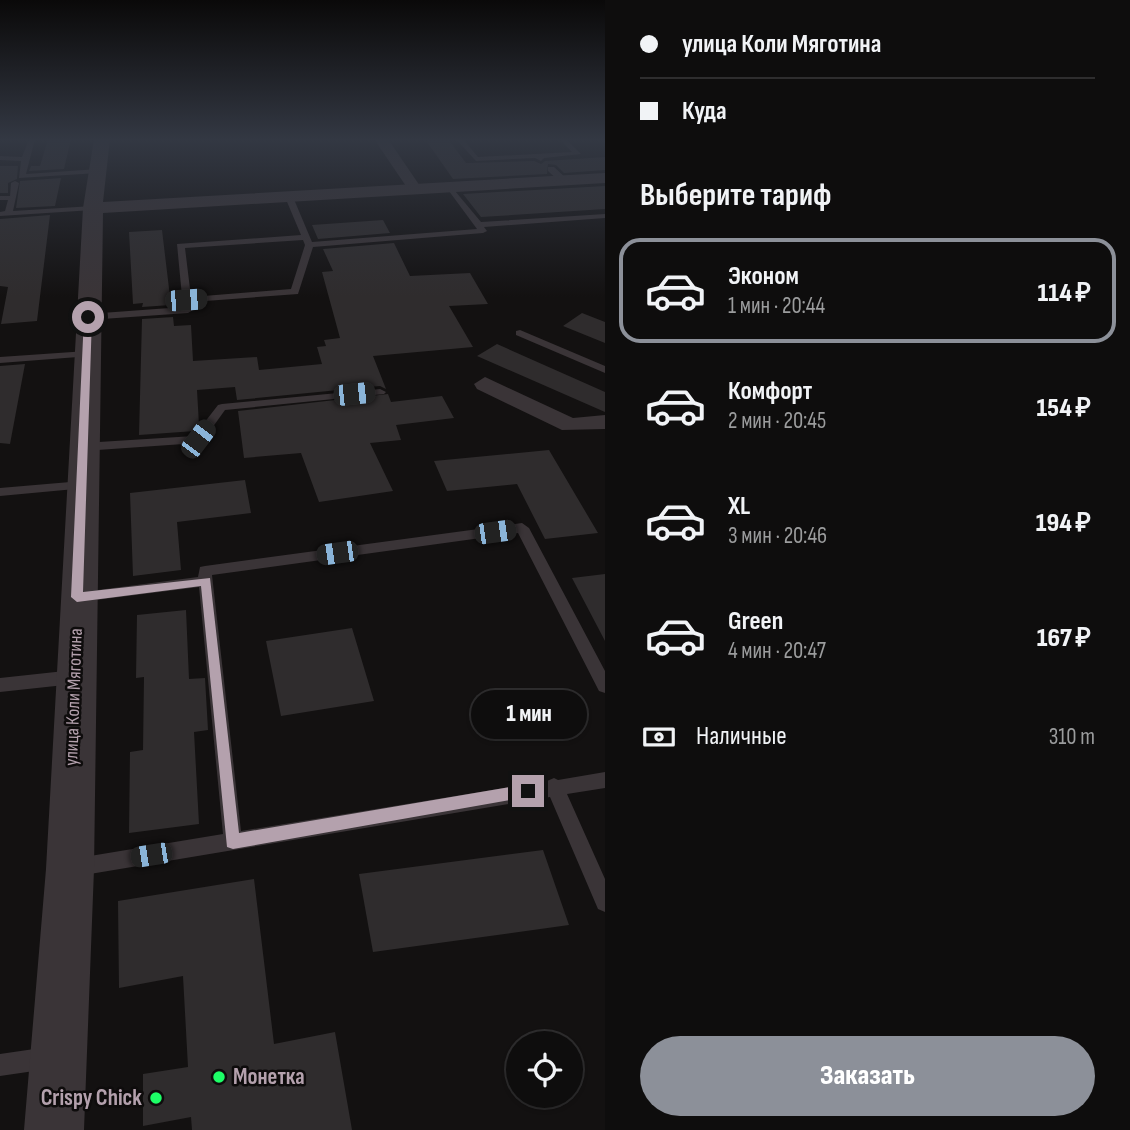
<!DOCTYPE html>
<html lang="ru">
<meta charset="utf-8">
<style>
:root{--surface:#0e0d0d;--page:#1c1b1b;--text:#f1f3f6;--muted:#9b9c9d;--line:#2e2d2e;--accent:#8c9099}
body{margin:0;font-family:"Sofia Sans Condensed",sans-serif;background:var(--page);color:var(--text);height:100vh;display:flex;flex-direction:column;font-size:26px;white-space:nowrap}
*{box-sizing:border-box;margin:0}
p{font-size:23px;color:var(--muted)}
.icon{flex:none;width:38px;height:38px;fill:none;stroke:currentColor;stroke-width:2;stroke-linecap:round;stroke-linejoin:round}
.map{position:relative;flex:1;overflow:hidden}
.panel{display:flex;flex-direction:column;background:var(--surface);width:525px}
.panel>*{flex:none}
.top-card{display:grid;align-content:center;height:154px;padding:0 35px;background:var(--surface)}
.fabs{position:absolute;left:506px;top:1031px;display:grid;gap:14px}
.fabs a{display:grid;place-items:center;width:77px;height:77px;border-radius:50%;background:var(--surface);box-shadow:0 2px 5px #0004,0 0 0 2px var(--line);font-size:35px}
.end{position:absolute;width:32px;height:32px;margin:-16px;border:9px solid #b4a1ad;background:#111;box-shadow:0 0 0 4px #111}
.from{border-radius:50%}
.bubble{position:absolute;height:49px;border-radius:24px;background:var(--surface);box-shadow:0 2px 5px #0004,0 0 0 2px var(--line);font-size:23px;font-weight:800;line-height:49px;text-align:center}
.car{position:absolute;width:21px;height:42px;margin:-21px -10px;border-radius:9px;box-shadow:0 0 5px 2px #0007;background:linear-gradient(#222 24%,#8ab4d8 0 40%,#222 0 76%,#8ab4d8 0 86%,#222 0)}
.top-card b{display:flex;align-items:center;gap:24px;height:66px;font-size:26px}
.top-card b+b{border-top:2px solid var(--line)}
.top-card i{width:18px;height:18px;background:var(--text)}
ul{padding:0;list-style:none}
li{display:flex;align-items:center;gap:21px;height:105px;margin:0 14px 10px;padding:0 21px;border:4px solid transparent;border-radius:21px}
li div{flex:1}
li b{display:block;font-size:26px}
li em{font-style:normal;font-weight:800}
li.active{border-color:var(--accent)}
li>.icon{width:63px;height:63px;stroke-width:1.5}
h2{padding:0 35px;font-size:32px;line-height:84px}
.pay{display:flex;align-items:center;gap:18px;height:77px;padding:0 35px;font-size:26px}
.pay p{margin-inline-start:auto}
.primary-button{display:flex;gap:14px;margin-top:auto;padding:14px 35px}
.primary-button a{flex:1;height:80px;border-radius:42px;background:var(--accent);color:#fff;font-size:28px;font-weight:800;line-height:80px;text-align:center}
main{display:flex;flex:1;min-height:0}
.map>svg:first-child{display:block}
</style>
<main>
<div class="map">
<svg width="605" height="1130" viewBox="0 0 605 1130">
<rect width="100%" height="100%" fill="#131111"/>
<path fill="#2f2c2d" d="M48 139H71L64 169 29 171 31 166H40Z
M425 139H448L466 163 534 161 541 164 545 161 605 157V170L564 173 556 165 548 164 547 174 453 179Z
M0 166H18L17 179 8 183V193H0Z
M61 178 55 206 16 208 20 181Z
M605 186V209L481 217 463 194Z
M50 215 37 321 1 324 8 287 0 286V219Z
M383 220 390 233 318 239 312 225Z
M162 230 171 305 142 307 143 303 133 304 129 232Z
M394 243 410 276 470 273 488 304 449 306 473 347 373 356 386 389 380 386 237 400 235 387 197 390 199 425 195 431 139 435 142 319 173 317 174 326 191 325 193 361 257 357 259 370 322 364 317 347 326 346 324 340 340 338 322 272 333 271 323 249Z
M582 313 605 322V343L563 326Z
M497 344 605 392V412L477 356Z
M25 364 10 444 0 443V366Z
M388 394 391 402 442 396 454 418 396 425 401 440 370 443 393 491 319 502 301 453 244 458 238 411Z
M549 450 598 533 545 539 517 484 447 491 434 461Z
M245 480 251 513 177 522 181 570 133 576 130 493Z
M605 574V641L572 578Z
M186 610 189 679 205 678 208 730 194 732 199 824 129 833 130 752 143 750 144 677 136 678 137 615Z
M352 628 374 701 281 716 266 641Z
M543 850 569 925 373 952 359 874Z
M254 879 274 1044 335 1032 352 1130H192L191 1117 143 1126V1074L188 1067 183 976 119 988 118 901Z"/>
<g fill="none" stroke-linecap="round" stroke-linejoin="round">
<path fill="#3a3437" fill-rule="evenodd" d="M29 139H35L26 174 98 169 102 171 98 173 19 178 21 161 0 160V156L22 157Z
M456 139H463L478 157 572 152 559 139H566L581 154 544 158 541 161 535 158 476 161Z
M548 167H554L567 179V183H561L548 171Z
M15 181 19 183 13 211 93 206 97 208 93 210 0 216V212L5 211 8 200H0V196H10L11 183Z
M450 185 481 222 605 214V218L484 227 487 231 483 233 313 247 298 294 192 302 193 310 188 313 88 320 83 317 88 314 183 307 177 244 301 235 285 197 289 195 293 197 312 242 477 229 446 187ZM303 240 305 245 291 289 191 297 185 248Z
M520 330 605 366V373L516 335V331Z
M87 351 92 354 91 356 0 363V357Z
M380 389 386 392 384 394 225 410 202 442 198 443 83 451 77 447 83 443 194 436 218 405 222 404Z
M82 481 86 482 88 485 86 488 0 496V488Z
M522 523 529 528 605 671V693L599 691 518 533 212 575 241 831 547 781 554 778 558 780 605 772V788L567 794 605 879V912L598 909 550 797 78 876 71 874 68 867 71 860 78 858 223 834 199 587 80 602 75 601 73 597 75 593 198 577 200 567 205 566Z
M74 670 80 672 82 677 80 682 74 684 0 692V678Z
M48 1047 56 1050 59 1058 56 1066 48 1069 0 1076V1054Z"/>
<path fill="#3a3437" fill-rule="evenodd" d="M374 139H388L422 189 420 192H410Z
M485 377 573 418 605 415V429L562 430 477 389 474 384Z"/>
<path fill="#3a3437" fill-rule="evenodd" d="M94 139H110L103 202 605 173V183L103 213 94 869 84 1130H24L46 869 83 208Z"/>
</g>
<linearGradient id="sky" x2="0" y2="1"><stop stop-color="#0a0909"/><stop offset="0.47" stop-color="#333843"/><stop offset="1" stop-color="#333843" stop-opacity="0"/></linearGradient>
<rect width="605" height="297" fill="url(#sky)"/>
<path fill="#b4a1ad" d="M88 315 92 317 83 592 210 578 239 833 528 784 533 786V796L233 849 227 847 201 586 77 602 71 597 84 317Z"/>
<g fill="#1dfe67" stroke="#0e0c0c" stroke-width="2.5">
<circle cx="219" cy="1077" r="7"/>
<circle cx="156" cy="1098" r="7"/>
</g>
<g text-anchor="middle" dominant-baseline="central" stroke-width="5" stroke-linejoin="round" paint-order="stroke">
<g font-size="19" fill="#b4a1ad" stroke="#0e0c0c">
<text transform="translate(74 697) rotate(-88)">улица Коли Мяготина</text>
</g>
<g font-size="23" font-weight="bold" fill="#b4a1ad" stroke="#0e0c0c" text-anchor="start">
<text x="233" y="1077">Монетка</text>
<text x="142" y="1098" text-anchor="end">Crispy Chick</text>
</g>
</g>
</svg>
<div class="fabs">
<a><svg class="icon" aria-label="locate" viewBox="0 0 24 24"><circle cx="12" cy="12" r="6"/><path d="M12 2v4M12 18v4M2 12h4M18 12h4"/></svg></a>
</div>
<i class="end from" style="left:88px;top:317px"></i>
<i class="end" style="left:528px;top:791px"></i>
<div class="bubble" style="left:471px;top:690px;width:116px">1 мин</div>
<i class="car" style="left:186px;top:300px;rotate:86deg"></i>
<i class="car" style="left:354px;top:394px;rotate:84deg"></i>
<i class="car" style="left:198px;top:439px;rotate:37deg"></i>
<i class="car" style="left:495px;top:532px;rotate:82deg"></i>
<i class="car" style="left:337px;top:553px;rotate:262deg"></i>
<i class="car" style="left:151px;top:855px;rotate:261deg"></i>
</div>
<section class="panel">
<div class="top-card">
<b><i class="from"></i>улица Коли Мяготина</b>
<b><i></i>Куда</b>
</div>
<h2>Выберите тариф</h2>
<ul>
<li class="active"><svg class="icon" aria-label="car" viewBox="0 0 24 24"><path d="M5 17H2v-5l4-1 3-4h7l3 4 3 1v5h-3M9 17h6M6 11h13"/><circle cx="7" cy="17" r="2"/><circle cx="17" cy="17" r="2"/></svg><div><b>Эконом</b><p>1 мин · 20:44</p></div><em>114 ₽</em></li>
<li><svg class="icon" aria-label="car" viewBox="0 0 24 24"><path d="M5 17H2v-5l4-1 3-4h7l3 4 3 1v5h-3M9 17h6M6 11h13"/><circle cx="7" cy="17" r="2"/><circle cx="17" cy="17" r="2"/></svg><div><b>Комфорт</b><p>2 мин · 20:45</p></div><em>154 ₽</em></li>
<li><svg class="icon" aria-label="car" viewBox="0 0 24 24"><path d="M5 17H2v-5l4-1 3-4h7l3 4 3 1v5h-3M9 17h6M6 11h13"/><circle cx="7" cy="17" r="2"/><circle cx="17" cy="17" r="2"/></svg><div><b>XL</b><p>3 мин · 20:46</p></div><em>194 ₽</em></li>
<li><svg class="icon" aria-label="car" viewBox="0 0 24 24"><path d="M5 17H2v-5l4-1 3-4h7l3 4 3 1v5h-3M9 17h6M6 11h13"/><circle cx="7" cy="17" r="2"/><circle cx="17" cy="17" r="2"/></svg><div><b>Green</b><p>4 мин · 20:47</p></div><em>167 ₽</em></li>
</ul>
<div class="pay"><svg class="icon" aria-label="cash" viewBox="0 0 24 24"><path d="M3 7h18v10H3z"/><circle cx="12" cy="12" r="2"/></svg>Наличные<p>310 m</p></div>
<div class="primary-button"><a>Заказать</a></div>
</section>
</main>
